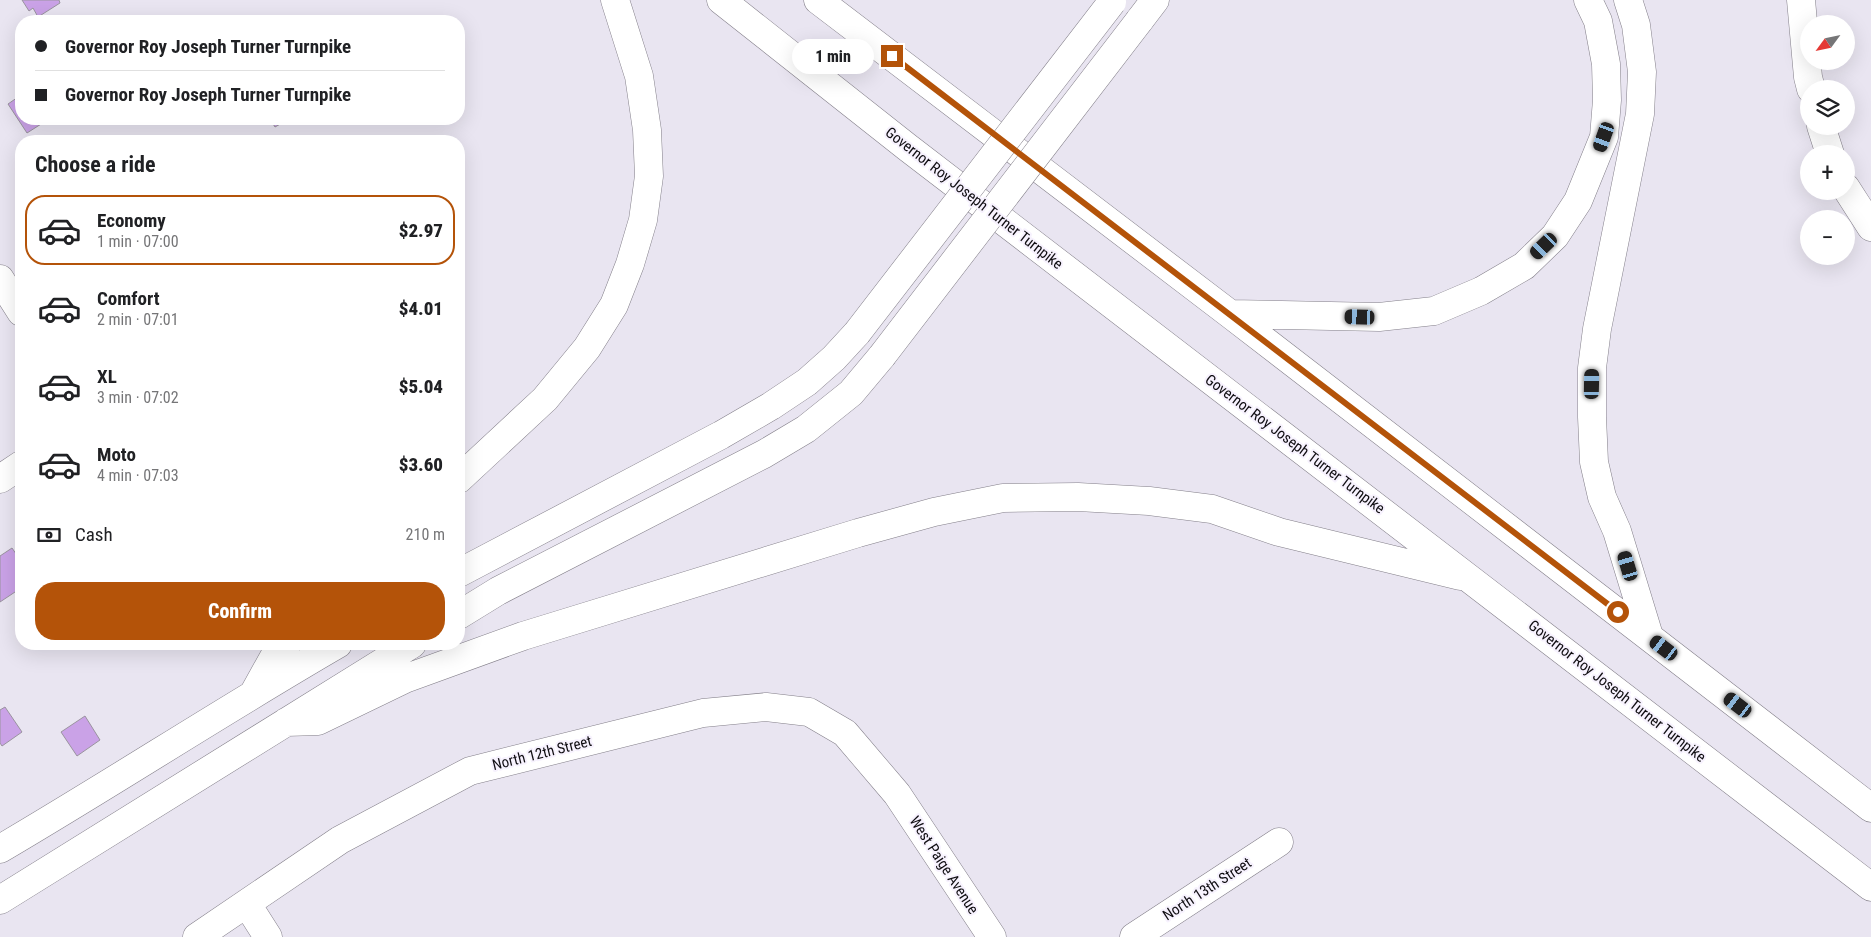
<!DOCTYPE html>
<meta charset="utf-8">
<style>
:root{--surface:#fff;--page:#f6f6f6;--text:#202124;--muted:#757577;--line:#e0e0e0;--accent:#b45309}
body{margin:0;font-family:"Roboto Condensed",sans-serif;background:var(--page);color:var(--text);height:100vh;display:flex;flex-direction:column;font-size:19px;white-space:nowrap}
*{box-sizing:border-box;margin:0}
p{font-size:16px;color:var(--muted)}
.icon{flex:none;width:28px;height:28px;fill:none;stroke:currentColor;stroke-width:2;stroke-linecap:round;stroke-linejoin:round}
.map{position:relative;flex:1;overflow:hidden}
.side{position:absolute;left:15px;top:135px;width:450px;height:515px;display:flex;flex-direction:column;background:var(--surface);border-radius:20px;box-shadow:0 5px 20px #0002}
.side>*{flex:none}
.hud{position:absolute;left:15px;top:15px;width:450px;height:110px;border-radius:20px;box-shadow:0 5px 20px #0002;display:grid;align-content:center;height:110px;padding:0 20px;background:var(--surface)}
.needle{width:32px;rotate:237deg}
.buttons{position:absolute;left:1800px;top:15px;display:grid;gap:10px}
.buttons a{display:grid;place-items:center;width:55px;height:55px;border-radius:50%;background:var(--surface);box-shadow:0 5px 20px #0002;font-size:25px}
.end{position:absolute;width:22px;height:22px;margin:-11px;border:6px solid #b45309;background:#fff;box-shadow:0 0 0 2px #fff}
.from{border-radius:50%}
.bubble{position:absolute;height:35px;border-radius:18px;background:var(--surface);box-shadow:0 5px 20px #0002;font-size:16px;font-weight:800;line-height:35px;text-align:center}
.car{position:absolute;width:15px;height:30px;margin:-15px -8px;border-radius:6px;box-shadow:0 0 4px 1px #0007;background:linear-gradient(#222 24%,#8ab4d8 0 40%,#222 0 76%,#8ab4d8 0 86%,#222 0)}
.hud b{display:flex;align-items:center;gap:18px;height:48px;font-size:19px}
.hud b+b{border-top:1px solid var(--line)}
.hud i{width:12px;height:12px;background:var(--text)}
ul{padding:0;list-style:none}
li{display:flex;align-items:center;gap:15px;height:70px;margin:0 10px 8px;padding:0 10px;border:2px solid transparent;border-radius:20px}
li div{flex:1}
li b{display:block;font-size:19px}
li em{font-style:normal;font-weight:800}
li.current{border-color:var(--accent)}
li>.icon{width:45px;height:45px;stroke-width:1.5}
h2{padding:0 20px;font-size:22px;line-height:60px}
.pay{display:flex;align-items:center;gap:12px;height:55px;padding:0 20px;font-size:19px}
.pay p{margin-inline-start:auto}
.primary-button{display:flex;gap:10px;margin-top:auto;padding:10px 20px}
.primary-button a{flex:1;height:58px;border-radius:20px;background:var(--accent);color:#fff;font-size:20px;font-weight:800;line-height:58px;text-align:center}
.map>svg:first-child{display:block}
</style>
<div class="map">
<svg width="1871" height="937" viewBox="0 0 1871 937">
<rect width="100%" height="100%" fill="#e9e5f1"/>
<path fill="#caa2e7" stroke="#9a949f" d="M22 0H59L60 3 38 17 33 8 29 11Z
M21 95V119H49L27 133 8 104Z
M270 119H289L275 127Z
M12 548 21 561V588L0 602V556Z
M5 707 22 732 2 746 0 743V710Z
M85 716 100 740 77 756 61 732Z"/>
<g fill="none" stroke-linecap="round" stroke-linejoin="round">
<defs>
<path id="minor" d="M1801 0 1808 77 1811 89
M1821 126 1830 154
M1846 188 1871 227
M0 279 21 312
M0 479 21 465
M247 904 268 937
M197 937 340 840 470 771 703 713 766 707 809 712 845 733 897 794 992 937
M1134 937 1279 842"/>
<path id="highway" d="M721 0 907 147 1871 887
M818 0 1230 314 1871 808
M1628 0 1636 25 1642 72 1640 114 1597 329 1592 368V417L1594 462 1602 497 1617 531 1649 636
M1139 21 1155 0
M1230 314 1379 317 1434 311 1481 291 1524 266 1555 236 1578 201 1604 137 1607 100 1606 64 1598 21 1588 0
M459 479 545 399 587 348 614 305 630 264 643 220 649 176 647 130 639 76 615 0
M459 573 721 435 771 406 807 382 834 358 857 333
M459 615 498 591 764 454 806 429 851 393 882 356
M255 691 275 655 287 644
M286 722 318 721 407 678 523 636 858 533 934 512 1003 498 1078 497 1149 501 1212 509 1279 532 1460 576
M0 849C114 782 224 710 338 644
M0 900 412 644"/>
</defs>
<use href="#minor" stroke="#837f89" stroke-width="29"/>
<use href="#highway" stroke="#837f89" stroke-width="29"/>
<use href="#minor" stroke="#fff" stroke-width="28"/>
<use href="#highway" stroke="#fff" stroke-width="28"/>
<defs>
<path id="highway-bridge" d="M857 333 1112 2
M882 356 1139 21"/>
</defs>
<use href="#highway-bridge" stroke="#837f89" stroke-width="29" stroke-linecap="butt"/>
<use href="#highway-bridge" stroke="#fff" stroke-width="28"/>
</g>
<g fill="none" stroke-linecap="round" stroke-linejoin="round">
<path stroke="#b45309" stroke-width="6" d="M892 56 1618 612"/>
</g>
<g text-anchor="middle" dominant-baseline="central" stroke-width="4" stroke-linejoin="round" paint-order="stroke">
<g font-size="15" fill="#0f0d11" stroke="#f7f2fe">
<text transform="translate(974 198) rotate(38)">Governor Roy Joseph Turner Turnpike</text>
<text transform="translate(1295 444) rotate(37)">Governor Roy Joseph Turner Turnpike</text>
<text transform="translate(1617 691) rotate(38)">Governor Roy Joseph Turner Turnpike</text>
<text transform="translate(542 753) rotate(-14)">North 12th Street</text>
<text transform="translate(944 865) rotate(57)">West Paige Avenue</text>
<text transform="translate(1207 889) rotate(-33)">North 13th Street</text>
</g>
</g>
</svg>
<div class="buttons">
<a><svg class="needle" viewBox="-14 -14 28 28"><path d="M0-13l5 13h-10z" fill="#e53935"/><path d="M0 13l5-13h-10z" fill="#757577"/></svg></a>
<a><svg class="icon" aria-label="layers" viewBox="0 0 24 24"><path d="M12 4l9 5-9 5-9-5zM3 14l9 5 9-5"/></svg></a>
<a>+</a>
<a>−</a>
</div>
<i class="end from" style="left:1618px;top:612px"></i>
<i class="end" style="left:892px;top:56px"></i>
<div class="bubble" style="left:792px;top:39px;width:82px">1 min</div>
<i class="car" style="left:1604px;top:137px;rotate:200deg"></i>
<i class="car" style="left:1544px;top:246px;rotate:226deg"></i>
<i class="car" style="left:1360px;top:317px;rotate:272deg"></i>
<i class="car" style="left:1592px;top:384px;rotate:1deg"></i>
<i class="car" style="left:1628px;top:566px;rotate:343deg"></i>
<i class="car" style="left:1664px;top:648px;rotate:307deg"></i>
<i class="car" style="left:1738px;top:705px;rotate:307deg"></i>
<div class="hud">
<b><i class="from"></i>Governor Roy Joseph Turner Turnpike</b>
<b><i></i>Governor Roy Joseph Turner Turnpike</b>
</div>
<section class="side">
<h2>Choose a ride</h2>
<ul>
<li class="current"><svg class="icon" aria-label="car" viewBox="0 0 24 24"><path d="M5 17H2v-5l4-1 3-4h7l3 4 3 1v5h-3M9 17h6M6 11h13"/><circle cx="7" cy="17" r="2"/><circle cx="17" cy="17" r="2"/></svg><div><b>Economy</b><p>1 min · 07:00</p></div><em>$2.97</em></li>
<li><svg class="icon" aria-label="car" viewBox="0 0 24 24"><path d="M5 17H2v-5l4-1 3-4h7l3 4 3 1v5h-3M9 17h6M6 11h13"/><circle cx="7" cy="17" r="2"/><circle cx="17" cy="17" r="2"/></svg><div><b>Comfort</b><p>2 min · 07:01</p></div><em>$4.01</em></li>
<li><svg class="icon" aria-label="car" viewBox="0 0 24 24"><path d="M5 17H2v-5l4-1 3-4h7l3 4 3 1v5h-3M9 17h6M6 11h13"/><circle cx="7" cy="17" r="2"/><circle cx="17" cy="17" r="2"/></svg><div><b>XL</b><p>3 min · 07:02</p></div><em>$5.04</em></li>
<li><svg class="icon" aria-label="car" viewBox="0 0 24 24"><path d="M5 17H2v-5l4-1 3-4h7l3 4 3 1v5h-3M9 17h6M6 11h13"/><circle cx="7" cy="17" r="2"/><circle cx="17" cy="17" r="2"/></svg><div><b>Moto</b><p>4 min · 07:03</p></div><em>$3.60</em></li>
</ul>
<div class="pay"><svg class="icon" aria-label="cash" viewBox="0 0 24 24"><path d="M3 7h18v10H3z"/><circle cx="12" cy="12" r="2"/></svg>Cash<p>210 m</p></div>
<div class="primary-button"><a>Confirm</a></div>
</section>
</div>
